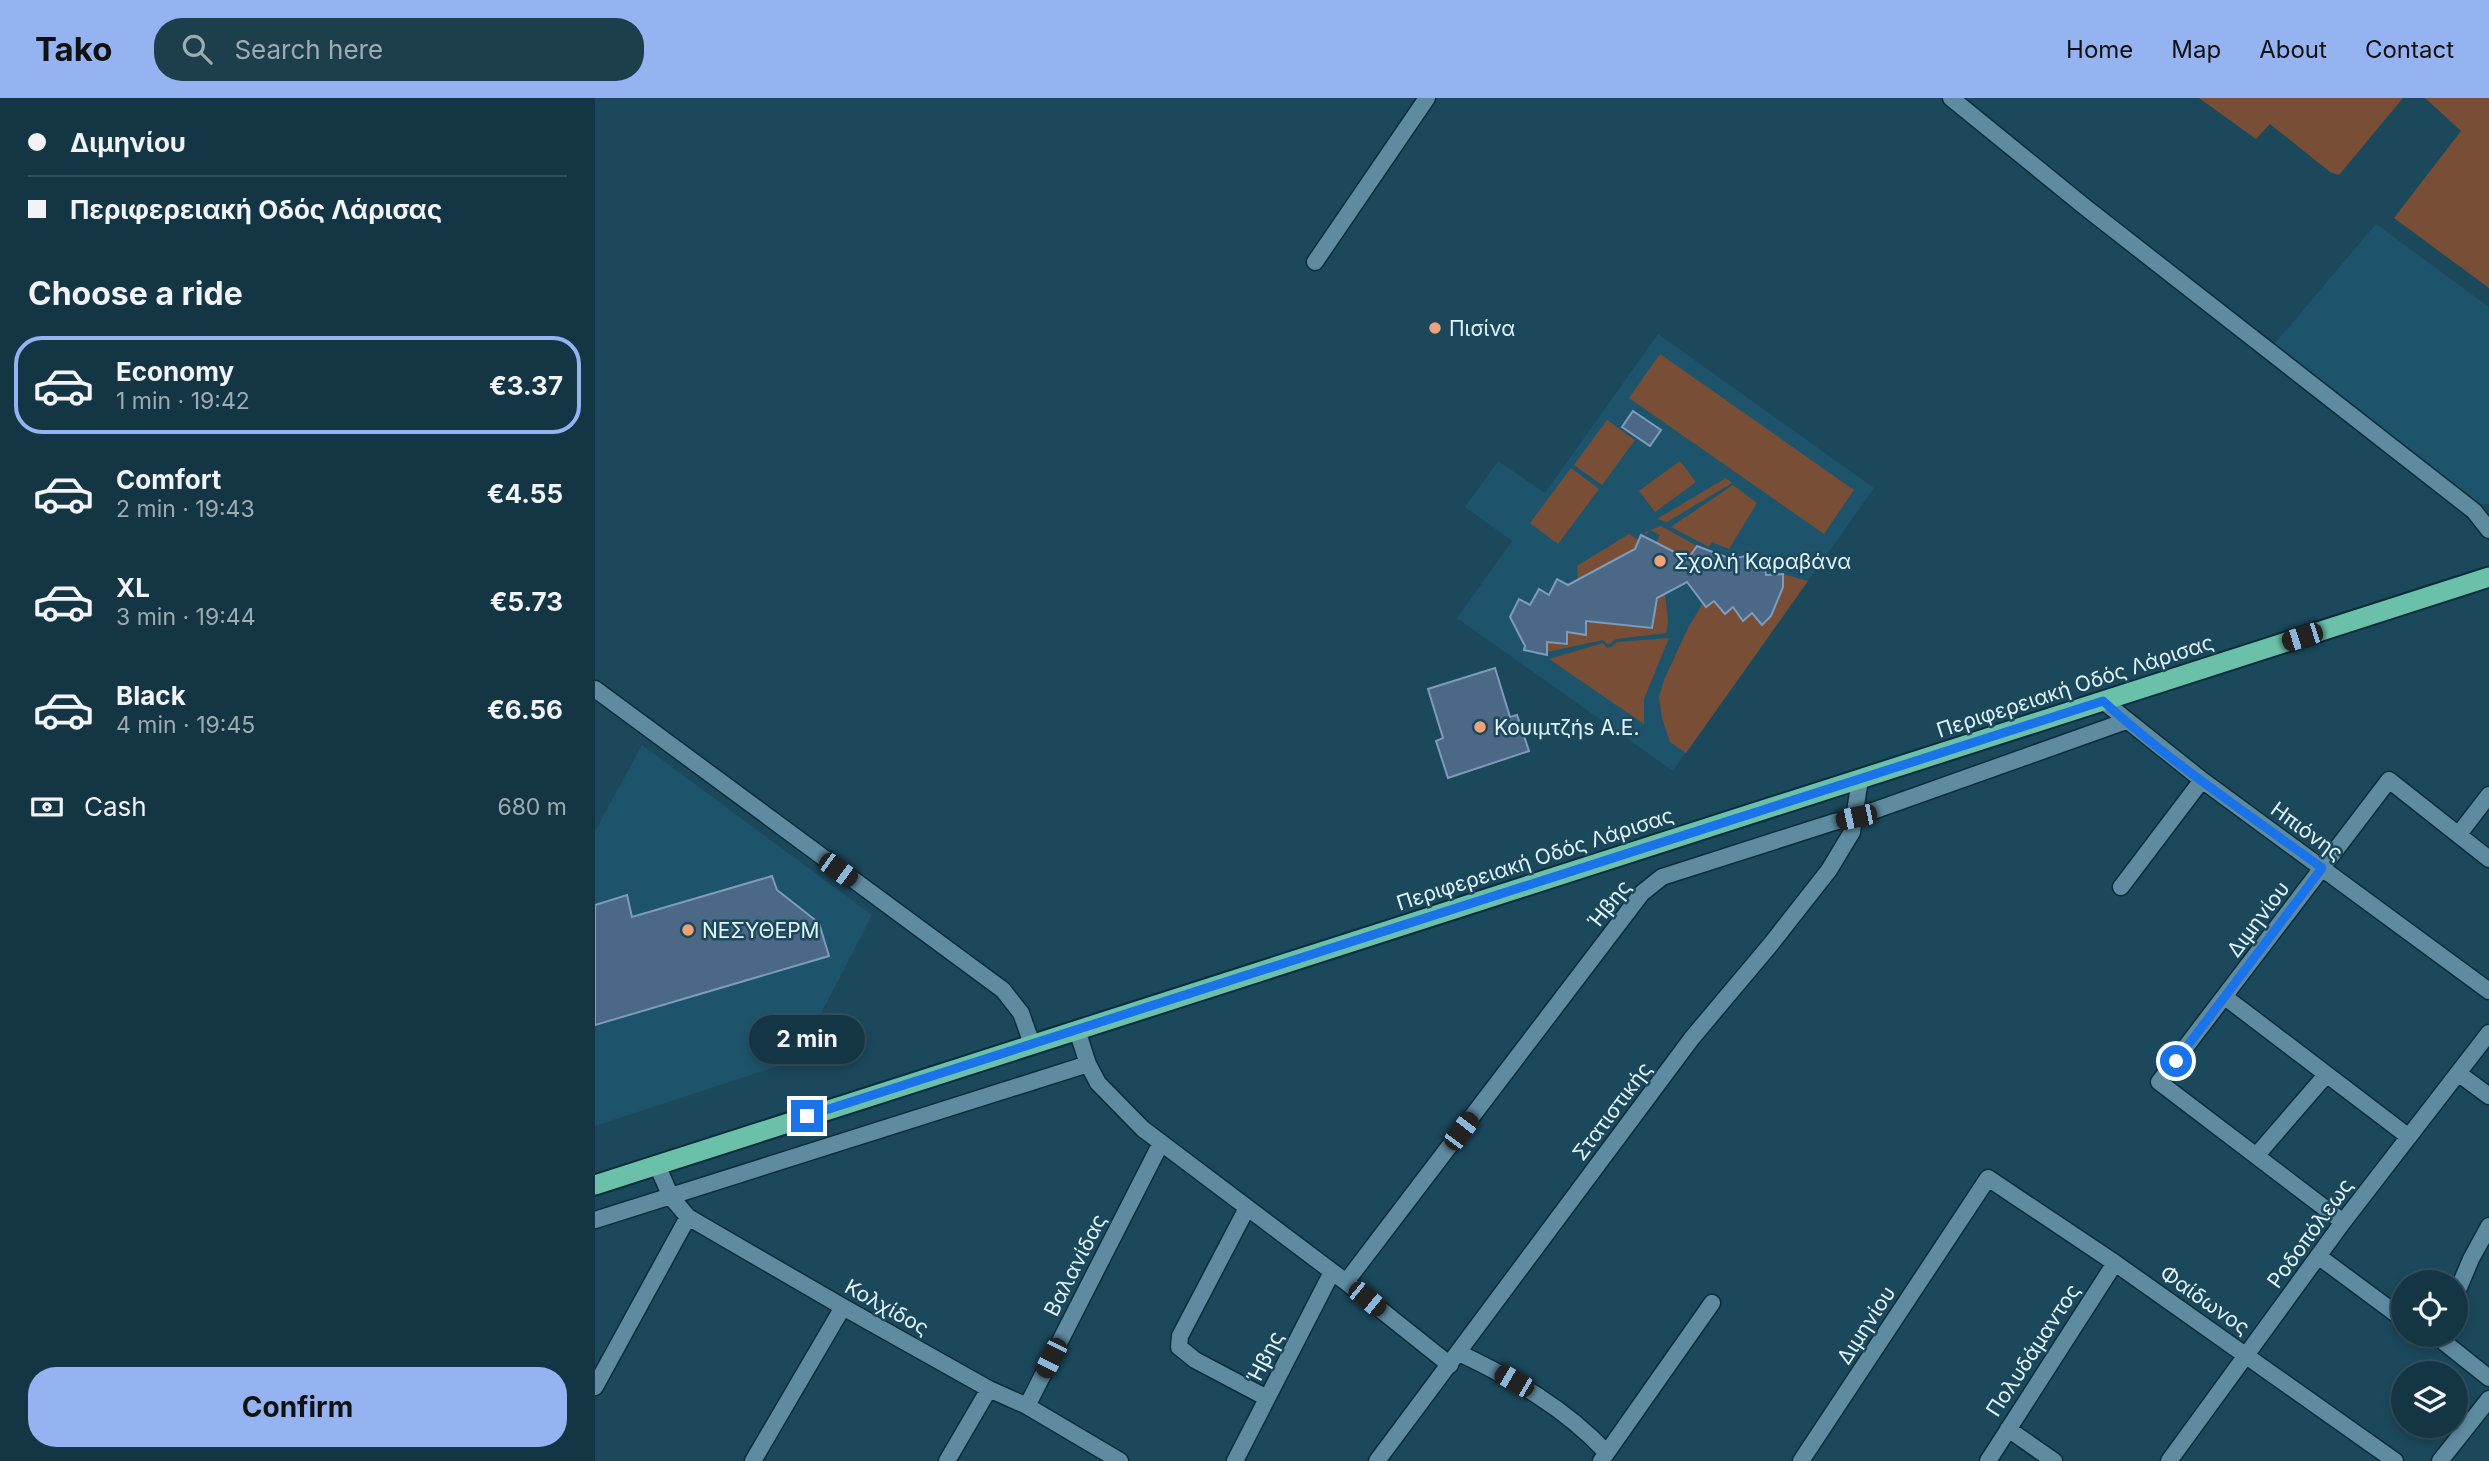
<!DOCTYPE html>
<meta charset="utf-8">
<style>
:root{--surface:#143644;--page:#1d3e4b;--text:#f1f3f6;--muted:#9dabb2;--line:#33505d;--accent:#95b2f1}
body{margin:0;font-family:Inter,sans-serif;background:var(--page);color:var(--text);height:100vh;display:flex;flex-direction:column;font-size:26px;white-space:nowrap}
*{box-sizing:border-box;margin:0}
p{font-size:23px;color:var(--muted)}
.icon{flex:none;width:38px;height:38px;fill:none;stroke:currentColor;stroke-width:2;stroke-linecap:round;stroke-linejoin:round}
.map{position:relative;flex:1;overflow:hidden}
.sheet{display:flex;flex-direction:column;background:var(--surface);width:595px}
.sheet>*{flex:none}
.hud{display:grid;align-content:center;height:154px;padding:0 28px;background:var(--surface)}
.tools{position:absolute;left:1796px;top:1172px;display:grid;gap:14px}
.tools a{display:grid;place-items:center;width:77px;height:77px;border-radius:50%;background:var(--surface);box-shadow:0 4px 10px #0003,0 0 0 2px var(--line);font-size:35px}
.end{position:absolute;width:32px;height:32px;margin:-16px;border:9px solid #1a73e8;background:#fff;box-shadow:0 0 0 4px #fff}
.from{border-radius:50%}
.bubble{position:absolute;height:49px;border-radius:24px;background:var(--surface);box-shadow:0 4px 10px #0003,0 0 0 2px var(--line);font-size:23px;font-weight:700;line-height:49px;text-align:center}
.car{position:absolute;width:21px;height:42px;margin:-21px -10px;border-radius:9px;box-shadow:0 0 5px 2px #0007;background:linear-gradient(#222 24%,#8ab4d8 0 40%,#222 0 76%,#8ab4d8 0 86%,#222 0)}
.hud b{display:flex;align-items:center;gap:24px;height:66px;font-size:26px}
.hud b+b{border-top:2px solid var(--line)}
.hud i{width:18px;height:18px;background:var(--text)}
ul{padding:0;list-style:none}
li{display:flex;align-items:center;gap:21px;height:98px;margin:0 14px 10px;padding:0 14px;border:4px solid transparent;border-radius:28px}
li div{flex:1}
li b{display:block;font-size:26px}
li em{font-style:normal;font-weight:700}
li.selected{border-color:var(--accent)}
li>.icon{width:63px;height:63px;stroke-width:1.5}
h2{padding:0 28px;font-size:32px;line-height:84px}
.pay{display:flex;align-items:center;gap:18px;height:77px;padding:0 28px;font-size:26px}
.pay p{margin-inline-start:auto}
.primary-button{display:flex;gap:14px;margin-top:auto;padding:14px 28px}
.primary-button a{flex:1;height:80px;border-radius:28px;background:var(--accent);color:#111;font-size:28px;font-weight:700;line-height:80px;text-align:center}
header{display:flex;align-items:center;gap:42px;box-sizing:border-box;height:98px;padding:0 35px;background:var(--accent);color:#111}
header strong{font-size:33px}
nav{display:flex;gap:38px;margin-inline-start:auto;font-size:24px}
.search{width:490px;height:63px;background:var(--page);display:flex;align-items:center;gap:18px;box-sizing:border-box;padding:0 24px;border-radius:28px;color:var(--muted);font-size:26px}
main{display:flex;flex:1;min-height:0}
.map>svg:first-child{display:block}
</style>
<header>
<strong>Tako</strong>
<div class="search"><svg class="icon" aria-label="search" viewBox="0 0 24 24"><circle cx="10" cy="10" r="6"/><path d="M15 15l6 6"/></svg>Search here</div>
<nav><a>Home</a><a>Map</a><a>About</a><a>Contact</a></nav>
</header>
<main>
<section class="sheet">
<div class="hud">
<b><i class="from"></i>Διμηνίου</b>
<b><i></i>Περιφερειακή Οδός Λάρισας</b>
</div>
<h2>Choose a ride</h2>
<ul>
<li class="selected"><svg class="icon" aria-label="car" viewBox="0 0 24 24"><path d="M5 17H2v-5l4-1 3-4h7l3 4 3 1v5h-3M9 17h6M6 11h13"/><circle cx="7" cy="17" r="2"/><circle cx="17" cy="17" r="2"/></svg><div><b>Economy</b><p>1 min · 19:42</p></div><em>€3.37</em></li>
<li><svg class="icon" aria-label="car" viewBox="0 0 24 24"><path d="M5 17H2v-5l4-1 3-4h7l3 4 3 1v5h-3M9 17h6M6 11h13"/><circle cx="7" cy="17" r="2"/><circle cx="17" cy="17" r="2"/></svg><div><b>Comfort</b><p>2 min · 19:43</p></div><em>€4.55</em></li>
<li><svg class="icon" aria-label="car" viewBox="0 0 24 24"><path d="M5 17H2v-5l4-1 3-4h7l3 4 3 1v5h-3M9 17h6M6 11h13"/><circle cx="7" cy="17" r="2"/><circle cx="17" cy="17" r="2"/></svg><div><b>XL</b><p>3 min · 19:44</p></div><em>€5.73</em></li>
<li><svg class="icon" aria-label="car" viewBox="0 0 24 24"><path d="M5 17H2v-5l4-1 3-4h7l3 4 3 1v5h-3M9 17h6M6 11h13"/><circle cx="7" cy="17" r="2"/><circle cx="17" cy="17" r="2"/></svg><div><b>Black</b><p>4 min · 19:45</p></div><em>€6.56</em></li>
</ul>
<div class="pay"><svg class="icon" aria-label="cash" viewBox="0 0 24 24"><path d="M3 7h18v10H3z"/><circle cx="12" cy="12" r="2"/></svg>Cash<p>680 m</p></div>
<div class="primary-button"><a>Confirm</a></div>
</section>
<div class="map">
<svg width="1894" height="1363" viewBox="0 0 1894 1363">
<rect width="100%" height="100%" fill="#1b485b"/>
<path fill="#1d546b" d="M1781 126 1894 209V406H1882L1675 251Z
M1063 236 1279 390 1078 673 862 520 917 443 870 409 903 363 950 395Z
M47 647 277 817 202 962 0 1028V733Z"/>
<path fill="#794e36" d="M1604 0H1808L1744 77 1735 74 1675 26 1661 41Z
M1830 0H1894V190L1799 120 1866 33Z
M1065 256 1259 392 1229 436 1034 300Z
M1012 322 1040 342 1007 387 979 367Z
M1085 363 1101 384 1060 414 1044 393Z
M976 370 1004 391 963 446 935 425Z
M1131 380 1137 385 1072 424 1062 421Z
M1138 387 1162 405 1134 451 1117 444 1114 449 1076 429Z
M1066 428 1102 448 1093 461 1061 445 1065 437 1055 432 1051 437 1050 434Z
M1034 436 1044 442 1038 455 1036 453 983 481 982 468Z
M1188 476 1213 483 1091 655 1075 644 1067 620 1064 599 1069 582 1093 530 1108 505 1119 503 1130 516 1138 509 1148 522 1157 515 1167 527C1181 513 1188 495 1188 476Z
M1070 496 1073 524 1071 535 1021 541 1013 547 1008 542 952 554 953 544 972 546V534L991 537V526L1002 521 1017 525 1057 530 1062 500Z
M1074 540 1049 601V626L954 561 1008 545 1012 550 1016 549 1022 544Z"/>
<path fill="#4b6886" stroke="#7d9bbb" stroke-width="2" d="M1038 313 1066 332 1055 348 1027 329Z
M1046 437 1093 461 1102 448 1136 461 1151 458 1152 469 1169 466 1171 477 1188 476V489L1176 518 1167 527 1157 515 1148 523 1138 509 1130 516 1119 503 1111 509 1092 484 1062 500 1057 530 991 523V537L972 534V546L952 544V557L929 552 930 548 915 519 924 501 935 507 944 491 954 497 962 481 973 487 1040 451Z
M900 570 915 619 922 617 934 653 853 680 841 643 848 640 833 591Z
M177 778 182 792 224 825 234 858 0 927V807L32 797 37 819Z"/>
<g fill="none" stroke-linecap="round" stroke-linejoin="round">
<defs>
<path id="minor" d="M1356 0 1490 109 1879 413 1894 432
M720 164 832 0
M0 591 408 892 426 915 437 946
M1508 603 1607 682 1894 893
M1864 736 1894 697
M1526 789 1607 682
M1630 899 1814 1039
M482 932 493 966 503 985 548 1031 751 1184 855 1267
M1863 975 1894 998
M1661 1058 1731 977
M62 1067 76 1099 93 1119 248 1209 394 1291 432 1308 525 1363
M652 1110 585 1238 584 1249 600 1262 672 1300
M0 1122 493 966
M1748 1124 1564 984 1794 682 1894 761
M1723 1158 1808 1221
M751 1184 1047 795 1067 779 1239 724 1261 719 1531 623
M1860 1199 1876 1161 1894 1128
M1840 1237 1894 1280
M864 1255C919 1281 970 1310 1012 1355
M0 1289 93 1119
M432 1308 566 1045
M1413 1331 1459 1363
M158 1363 248 1209
M352 1363 394 1291
M640 1363 737 1174
M782 1363 1097 940 1176 846 1234 772 1257 734 1265 681
M1006 1363 1117 1205
M1206 1363 1393 1080 1520 1165 1800 1363
M1393 1363 1520 1165
M1574 1363 1748 1124 1894 935
M1845 1363 1894 1301"/>
<path id="trunk" d="M0 1087 1894 479"/>
</defs>
<use href="#minor" stroke="#0a2d3b" stroke-width="19"/>
<use href="#trunk" stroke="#0a2d3b" stroke-width="23"/>
<use href="#minor" stroke="#5f8ba1" stroke-width="16"/>
<use href="#trunk" stroke="#6bc0aa" stroke-width="19"/>
</g>
<g fill="none" stroke-linecap="round" stroke-linejoin="round">
<path stroke="#1a73e8" stroke-width="9" d="M212 1018 1508 603C1576 665 1653 716 1727 770L1581 963"/>
</g>
<g fill="#f0a378" stroke="#1b485b" stroke-width="2.5">
<circle cx="840" cy="230" r="7"/>
<circle cx="1065" cy="463" r="7"/>
<circle cx="885" cy="629" r="7"/>
<circle cx="93" cy="832" r="7"/>
</g>
<g text-anchor="middle" dominant-baseline="central" stroke-width="5" stroke-linejoin="round" paint-order="stroke">
<g font-size="21" fill="#e1f4fd" stroke="#1b485b" text-anchor="start">
<text x="854" y="230">Πισίνα</text>
<text x="1079" y="463">Σχολή Καραβάνα</text>
<text x="899" y="629">Κουιμτζήs Α.Ε.</text>
<text x="107" y="832">ΝΕΣΥΘΕΡΜ</text>
</g>
<g font-size="21" fill="#e1f4fd" stroke="#1b485b">
<text transform="translate(1480 588) rotate(-18)">Περιφερειακή Οδός Λάρισας</text>
<text transform="translate(1712 733) rotate(36)">Ηπιόνης</text>
<text transform="translate(940 761) rotate(-18)">Περιφερειακή Οδός Λάρισας</text>
<text transform="translate(1014 806) rotate(-51)">Ήβης</text>
<text transform="translate(1663 821) rotate(-53)">Διμηνίου</text>
<text transform="translate(1017 1013) rotate(-53)">Στατιστικής</text>
<text transform="translate(1715 1135) rotate(-54)">Ροδοπόλεως</text>
<text transform="translate(480 1167) rotate(-63)">Βαλανίδας</text>
<text transform="translate(1610 1202) rotate(35)">Φαίδωνος</text>
<text transform="translate(292 1209) rotate(29)">Κολχίδος</text>
<text transform="translate(1271 1227) rotate(-57)">Διμηνίου</text>
<text transform="translate(1438 1252) rotate(-57)">Πολυδάμαντος</text>
<text transform="translate(670 1259) rotate(-63)">Ήβης</text>
</g>
</g>
</svg>
<div class="tools">
<a><svg class="icon" aria-label="locate" viewBox="0 0 24 24"><circle cx="12" cy="12" r="6"/><path d="M12 2v4M12 18v4M2 12h4M18 12h4"/></svg></a>
<a><svg class="icon" aria-label="layers" viewBox="0 0 24 24"><path d="M12 4l9 5-9 5-9-5zM3 14l9 5 9-5"/></svg></a>
</div>
<i class="end from" style="left:1581px;top:963px"></i>
<i class="end" style="left:212px;top:1018px"></i>
<div class="bubble" style="left:154px;top:917px;width:116px">2 min</div>
<i class="car" style="left:1707px;top:539px;rotate:252deg"></i>
<i class="car" style="left:1261px;top:719px;rotate:258deg"></i>
<i class="car" style="left:243px;top:772px;rotate:126deg"></i>
<i class="car" style="left:866px;top:1033px;rotate:37deg"></i>
<i class="car" style="left:772px;top:1201px;rotate:129deg"></i>
<i class="car" style="left:456px;top:1260px;rotate:207deg"></i>
<i class="car" style="left:919px;top:1283px;rotate:300deg"></i>
</div>
</main>
